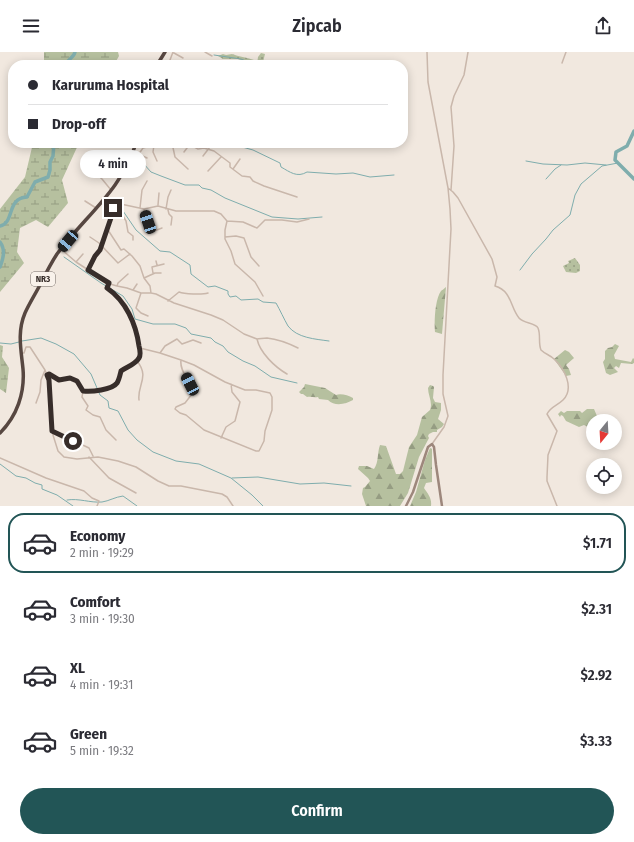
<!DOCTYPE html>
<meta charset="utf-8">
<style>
:root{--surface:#fff;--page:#f7f7f7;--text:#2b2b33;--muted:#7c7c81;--line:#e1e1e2;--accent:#225556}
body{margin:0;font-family:"Fira Sans Condensed",sans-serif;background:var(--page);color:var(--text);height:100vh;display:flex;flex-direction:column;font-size:15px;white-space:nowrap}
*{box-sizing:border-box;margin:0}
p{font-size:13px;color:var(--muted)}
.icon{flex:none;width:22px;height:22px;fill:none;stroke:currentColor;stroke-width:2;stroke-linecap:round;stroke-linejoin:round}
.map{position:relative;height:454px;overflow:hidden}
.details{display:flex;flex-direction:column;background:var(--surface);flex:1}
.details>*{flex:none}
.guide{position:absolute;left:8px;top:8px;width:400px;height:88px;border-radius:16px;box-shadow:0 2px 10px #0003;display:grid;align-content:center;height:88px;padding:0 20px;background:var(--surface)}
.needle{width:26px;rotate:198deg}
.tools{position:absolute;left:586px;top:362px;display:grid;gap:8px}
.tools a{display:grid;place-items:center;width:36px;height:36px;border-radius:50%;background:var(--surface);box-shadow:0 2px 10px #0003;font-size:20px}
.end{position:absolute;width:18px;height:18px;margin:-9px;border:5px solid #372d2a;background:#fff;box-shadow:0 0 0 2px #fff}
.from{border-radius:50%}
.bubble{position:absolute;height:28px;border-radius:14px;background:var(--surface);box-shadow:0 2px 10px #0003;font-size:13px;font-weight:600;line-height:28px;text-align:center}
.car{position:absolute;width:12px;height:24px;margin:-12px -6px;border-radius:5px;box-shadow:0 0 3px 1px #0007;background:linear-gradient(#222 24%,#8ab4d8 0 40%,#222 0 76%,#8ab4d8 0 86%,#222 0)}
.guide b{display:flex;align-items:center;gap:14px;height:38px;font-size:15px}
.guide b+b{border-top:1px solid var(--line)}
.guide i{width:10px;height:10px;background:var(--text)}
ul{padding:7px 0 0;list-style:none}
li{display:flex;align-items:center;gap:12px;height:60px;margin:0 8px 6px;padding:0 12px;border:2px solid transparent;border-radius:16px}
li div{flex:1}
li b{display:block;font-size:15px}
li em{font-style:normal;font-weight:600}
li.on{border-color:var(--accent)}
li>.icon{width:36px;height:36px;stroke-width:1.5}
.action{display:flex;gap:8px;margin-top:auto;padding:8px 20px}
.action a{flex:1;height:46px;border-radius:24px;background:var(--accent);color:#fff;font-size:16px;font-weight:600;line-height:46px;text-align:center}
header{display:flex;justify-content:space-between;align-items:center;height:52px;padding:0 20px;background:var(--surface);font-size:18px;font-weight:600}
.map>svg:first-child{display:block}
</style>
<header><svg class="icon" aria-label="menu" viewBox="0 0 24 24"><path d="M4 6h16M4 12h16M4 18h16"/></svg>Zipcab<svg class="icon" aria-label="share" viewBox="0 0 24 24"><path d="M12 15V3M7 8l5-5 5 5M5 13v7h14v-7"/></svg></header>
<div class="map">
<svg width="634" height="454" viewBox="0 0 634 454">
<defs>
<pattern id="grass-dots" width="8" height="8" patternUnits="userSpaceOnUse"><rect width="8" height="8" fill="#b6c09f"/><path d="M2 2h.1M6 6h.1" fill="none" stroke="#959c82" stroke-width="1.8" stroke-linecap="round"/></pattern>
<pattern id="forest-firs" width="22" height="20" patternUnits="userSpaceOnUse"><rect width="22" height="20" fill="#b6c09f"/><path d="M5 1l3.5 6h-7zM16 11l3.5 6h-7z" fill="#959c82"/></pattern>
<pattern id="wetland-marsh" width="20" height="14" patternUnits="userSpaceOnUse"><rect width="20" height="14" fill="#b6c09f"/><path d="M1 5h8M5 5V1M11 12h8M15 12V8" fill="none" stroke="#959c82"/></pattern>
</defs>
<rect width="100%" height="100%" fill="#f1e8df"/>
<path fill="url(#grass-dots)" d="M261 1 265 2 263 10 265 13H253L238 7H223L218 4 223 2 226 3 232 2C239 5 246 5 254 8L256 12H257L258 5Z
M575 206 580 213V219L576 221 566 220 563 214 569 211 568 209Z"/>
<path fill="url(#forest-firs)" d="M446 235 442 282 435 280C434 270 435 247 441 239 442 238 444 237 446 235Z
M615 292 619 294 614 303 615 307 631 310 633 306 634 307V311L632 312 621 311 619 316 616 314 614 316 618 320 610 323 606 321 603 310 605 307V299L608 296 612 295Z
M565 298 569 300 574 306 566 313 569 317 571 323 566 324 554 307Z
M305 332 325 336 336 343C340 341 348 343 353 346V348C346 352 335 355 328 348L319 347 318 345C314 346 311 344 307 345L303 342H301L299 340 304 335Z
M430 333 433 334 434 335 433 346 435 350 441 351V358L438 367 444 372 442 375 437 378V380H433L429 382 428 384 429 386 419 405 408 441 400 454H366L362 442 363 436 365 435 370 429 368 426 358 417 359 414H367L374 417C379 410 377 401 380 393L386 394 396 422H400L403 419 409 395 417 383 422 365 430 358C433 351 428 343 428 336Z
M587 357H594L597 364 608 369H593L592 377 584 373 579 375 566 369 563 364 561 363 560 365 558 362 561 359 564 361 567 359H580L582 361Z
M430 396 432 397V430L426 431 424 436C428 442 432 446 431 454H410L416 440 425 408Z"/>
<path fill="url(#wetland-marsh)" d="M44 0H118L119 4 114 13H44Z
M33 91H79L62 128 68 151 48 175 36 168 20 176 17 200 24 211 0 240V157L25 125Z
M0 293 3 294 2 305 9 316 6 341 0 337Z"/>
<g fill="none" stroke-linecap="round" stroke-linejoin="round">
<path stroke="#7fadad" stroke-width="1" d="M214 3 241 7 255 13
M228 91 253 98 280 111 281 115C290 120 297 126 307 120L336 122 353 121 370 125 394 123
M137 108 143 111 151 120 161 124 185 133H199L202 136 211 138 225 146 272 165 298 167 322 165
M526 109 543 112 567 113 585 111 606 113
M546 127 555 117 561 113
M107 150 113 155 123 159 136 178 160 199 170 200 190 213 191 222 208 235 215 234 228 239V242L230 245 236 244 241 248 258 247 263 250 276 251C280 258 284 267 288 274 297 286 315 287 329 289
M64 205 101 231 123 244 132 257 135 267 153 272H175L186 276 191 282 211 286 215 290 223 294 228 300 243 309 255 314 271 325 297 331
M520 218 532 202 546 187 553 178 570 163 575 143 581 132 602 114 618 111
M22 289 41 286 56 292 74 302 91 322 100 343 108 349 109 356 118 359 128 378 137 388 153 400 176 409 199 412 231 426 252 443 263 454
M0 291 11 292 19 290
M0 412 16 424 26 426 35 431 42 433V437L57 443 73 454
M232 426 258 425 300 432 324 431 351 434
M67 448C79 446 90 451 102 450 109 449 115 445 123 444L137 454"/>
<path stroke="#7fadad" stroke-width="3.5" d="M66 13C67 7 74 6 75 0
M634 79 627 94 616 100 615 108 634 127
M0 174C15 171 6 146 27 145L35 130 48 125 50 118V110L53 104 54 91
M0 190C6 198 3 207 0 215"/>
<path stroke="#c9b7ab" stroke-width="1.5" d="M173 0 170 8 174 13
M205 0 212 4
M427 0 428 30 448 136 450 157 451 177 443 323V342L448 364 444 375 432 392
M174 1 183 6
M562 11 566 0
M172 91 175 105 188 117
M187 91 198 97 204 96 214 99 230 111V115L242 124 250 125 253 129 264 134 297 145
M202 91 204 96
M154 93 153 100 157 109
M184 100 190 92
M138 102 147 106
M203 104 213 91
M114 105 121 103 129 105
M101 108 119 124
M130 109 136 106 143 96 154 93 158 91
M233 117 240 107
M208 119 221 105
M96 122 102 127 111 138
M448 136 453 140 458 146 492 207 497 225 495 234C512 239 510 255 519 266 524 272 535 270 538 276 541 283 538 291 541 298 545 302 550 303 554 307 564 316 575 336 563 348 558 353 550 355 547 362L557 379 548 403 547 425V429L557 454
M451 138 454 94 451 55 454 44 464 23 468 0
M106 144 116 151 144 157 158 154 176 159H214L221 162 227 169 243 170 257 176 265 168H282L297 170 309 167
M85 149 96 156
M104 149 111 156 120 159 126 169 128 180 133 184V188
M158 153 159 141
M140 156 142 138 147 129
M166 157 168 145 171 138
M144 158 149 173 151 174 154 179
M168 158 169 162 172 165 171 173
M227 169 225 178V187L231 199 235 212 255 230 263 244
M108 178 121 198 124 197 132 204 140 214 144 226 150 234 151 241
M149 181 162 176
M90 185 99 191 118 211 130 202
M225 185 236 184 244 186 251 205 259 214
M61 197 76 210 110 232 117 234 127 236 141 241H151L156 242 174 251 211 263 223 268 244 282 257 287C260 301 275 315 287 322
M156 209 157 213
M76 210 83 202
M88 218 95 204 100 198 114 157
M153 221 152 215 164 212
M144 226 155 221H161
M117 234 118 231 128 222
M133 238 137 232
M141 241 136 256 141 261 148 264
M168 249 179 240C184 242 202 243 208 241
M257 287C260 287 263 286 267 286 276 287 290 292 298 296
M140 296 160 301 181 308 194 313 225 330 245 338H256L270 341 272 345V358L265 379 264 389 259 399H256L204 378 186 363 180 361 175 357 176 355 185 351 192 342C192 329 179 320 181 308
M23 301H24L26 295H30L45 318 49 328 53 383 58 399 64 405 77 407 98 405 118 409 136 415 158 429 169 434H181L222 442 227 445 233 454
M160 301 165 294 177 287 182 292 193 288 201 291
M137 309C150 325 137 333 139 348
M47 323 49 322 59 328 70 326 77 329 83 339C91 340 112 338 117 331 119 328 120 323 121 319L134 311 139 306C144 283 125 248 107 236L109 231
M83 339 82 345 88 354 86 358 93 363 100 365 106 378 116 388
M36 351 40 340 41 328 45 318
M53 379 89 396 93 404
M221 386 226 375 235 369 240 350 232 340 231 332
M89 405 109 426 136 441
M0 406 46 426 84 439 92 446 99 449 97 454"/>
<path stroke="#9d877c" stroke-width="2.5" d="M406 454 413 440 428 395 432 392 434 395 436 413 442 454"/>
<path stroke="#574741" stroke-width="3.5" d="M157 13 165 0
M0 381C17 364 25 341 23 317 21 297 17 280 25 261 30 250 36 241 41 231 46 221 51 211 57 202 85 164 122 138 136 91"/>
</g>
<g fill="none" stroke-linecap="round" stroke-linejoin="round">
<path stroke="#372d2a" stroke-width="5" d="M73 389 52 379 49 328 47 323 49 322 59 328 70 326 77 329 83 339C91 340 112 338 117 331 119 328 120 323 121 319 126 315 135 313 139 306 141 303 140 298 139 294 136 272 126 249 107 236L109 231 88 218 95 204 100 198 114 157 113 156"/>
</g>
<g text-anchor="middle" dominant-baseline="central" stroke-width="3" stroke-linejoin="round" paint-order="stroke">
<rect fill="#f9f2eb" stroke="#716864" stroke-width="1" x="31" y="220" width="24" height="14" rx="3"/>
<g font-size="9" font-weight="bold" fill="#372d2a">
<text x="43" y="227">NR3</text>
</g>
</g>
</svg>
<div class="tools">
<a><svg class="needle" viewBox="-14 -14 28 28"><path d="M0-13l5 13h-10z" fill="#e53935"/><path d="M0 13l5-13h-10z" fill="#7c7c81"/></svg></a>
<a><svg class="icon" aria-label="locate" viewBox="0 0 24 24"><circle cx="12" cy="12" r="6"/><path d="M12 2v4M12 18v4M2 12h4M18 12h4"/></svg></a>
</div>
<i class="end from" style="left:73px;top:389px"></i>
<i class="end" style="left:113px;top:156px"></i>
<div class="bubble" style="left:80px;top:98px;width:66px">4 min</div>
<i class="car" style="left:148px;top:170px;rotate:341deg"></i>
<i class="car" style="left:68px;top:189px;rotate:220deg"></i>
<i class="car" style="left:190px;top:332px;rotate:333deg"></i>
<div class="guide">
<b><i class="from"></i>Karuruma Hospital</b>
<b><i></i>Drop-off</b>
</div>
</div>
<section class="details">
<ul>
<li class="on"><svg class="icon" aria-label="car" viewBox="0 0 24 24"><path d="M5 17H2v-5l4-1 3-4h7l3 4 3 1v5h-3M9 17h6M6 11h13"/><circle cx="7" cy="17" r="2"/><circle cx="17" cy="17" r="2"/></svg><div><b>Economy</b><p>2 min · 19:29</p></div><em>$1.71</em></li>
<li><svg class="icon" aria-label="car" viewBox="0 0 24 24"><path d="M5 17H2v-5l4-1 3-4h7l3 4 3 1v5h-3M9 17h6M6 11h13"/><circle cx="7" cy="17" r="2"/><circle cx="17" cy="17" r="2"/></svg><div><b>Comfort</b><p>3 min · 19:30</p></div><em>$2.31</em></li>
<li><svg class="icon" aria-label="car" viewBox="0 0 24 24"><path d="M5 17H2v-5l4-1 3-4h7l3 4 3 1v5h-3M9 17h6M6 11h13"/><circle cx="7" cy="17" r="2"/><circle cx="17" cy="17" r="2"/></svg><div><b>XL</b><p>4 min · 19:31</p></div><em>$2.92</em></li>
<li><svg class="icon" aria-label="car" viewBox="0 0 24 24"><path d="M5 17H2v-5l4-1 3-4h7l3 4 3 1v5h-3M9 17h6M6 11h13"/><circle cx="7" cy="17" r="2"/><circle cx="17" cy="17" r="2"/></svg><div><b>Green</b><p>5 min · 19:32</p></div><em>$3.33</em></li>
</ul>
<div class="action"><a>Confirm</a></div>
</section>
